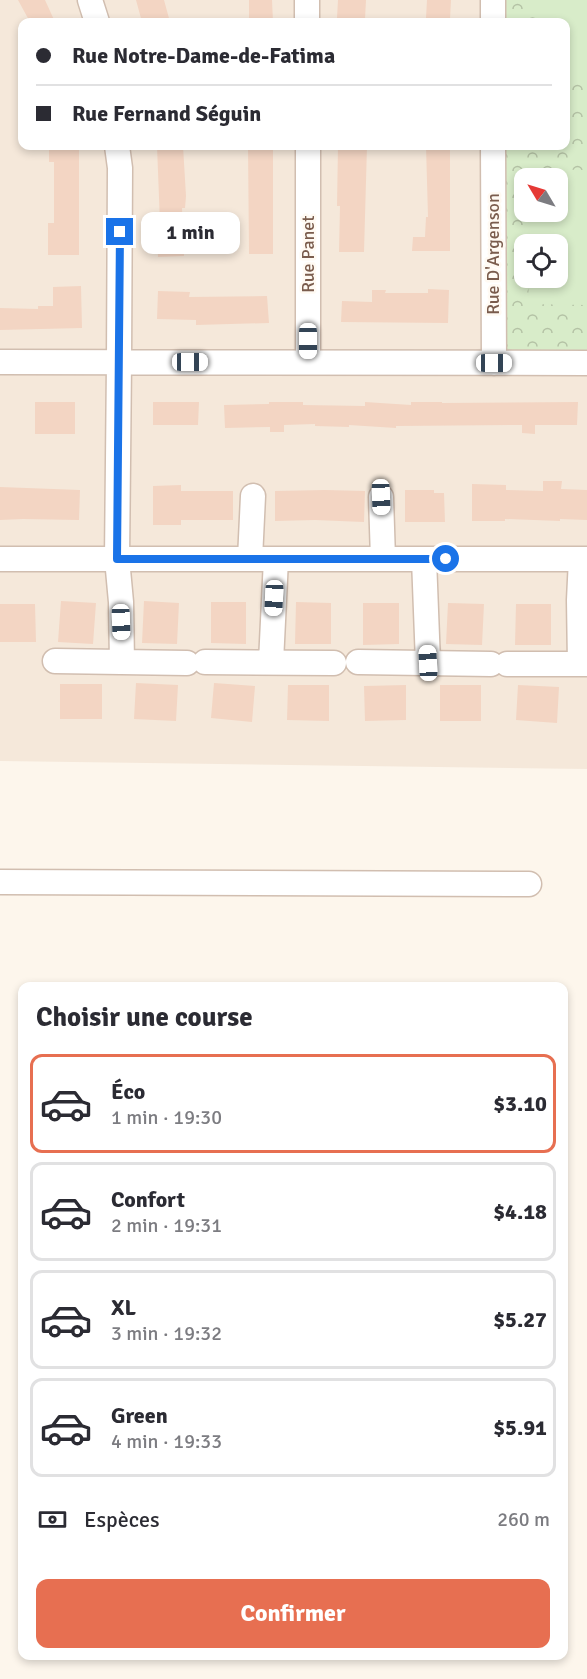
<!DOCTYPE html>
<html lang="fr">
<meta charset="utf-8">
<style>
:root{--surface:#fff;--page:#f7f7f7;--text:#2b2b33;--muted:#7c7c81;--line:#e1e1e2;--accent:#e76f51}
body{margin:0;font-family:Signika,sans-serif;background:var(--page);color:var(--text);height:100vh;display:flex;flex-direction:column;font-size:22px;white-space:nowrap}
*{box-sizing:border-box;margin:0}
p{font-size:20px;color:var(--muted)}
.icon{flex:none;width:33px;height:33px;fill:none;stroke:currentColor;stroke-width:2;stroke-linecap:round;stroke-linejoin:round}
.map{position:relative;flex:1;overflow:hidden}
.details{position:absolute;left:18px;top:982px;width:550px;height:678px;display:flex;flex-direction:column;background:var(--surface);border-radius:12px;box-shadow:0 3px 9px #0003}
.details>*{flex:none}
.hud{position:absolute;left:18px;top:18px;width:552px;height:132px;border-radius:12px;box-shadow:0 3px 9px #0003;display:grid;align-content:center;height:132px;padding:0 18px;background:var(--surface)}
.needle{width:39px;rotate:308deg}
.buttons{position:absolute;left:514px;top:168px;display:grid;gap:12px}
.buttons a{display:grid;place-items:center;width:54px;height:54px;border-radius:12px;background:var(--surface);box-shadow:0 3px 9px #0003;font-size:30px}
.end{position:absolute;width:27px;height:27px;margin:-14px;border:8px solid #1a73e8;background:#fff;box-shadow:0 0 0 3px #fff}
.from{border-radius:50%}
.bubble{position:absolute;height:42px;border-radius:12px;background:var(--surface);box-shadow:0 3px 9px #0003;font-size:20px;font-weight:700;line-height:42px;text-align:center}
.car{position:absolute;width:18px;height:36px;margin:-18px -9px;border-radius:8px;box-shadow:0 0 4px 2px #0007;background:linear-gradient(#fff 24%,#345 0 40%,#fff 0 76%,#345 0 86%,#fff 0)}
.hud b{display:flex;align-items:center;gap:21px;height:57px;font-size:22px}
.hud b+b{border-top:2px solid var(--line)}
.hud i{width:15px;height:15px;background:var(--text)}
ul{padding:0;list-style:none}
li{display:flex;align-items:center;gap:18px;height:99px;margin:0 12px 9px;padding:0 6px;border:3px solid var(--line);border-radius:12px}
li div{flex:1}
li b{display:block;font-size:22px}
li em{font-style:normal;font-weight:700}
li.current{border-color:var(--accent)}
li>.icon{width:54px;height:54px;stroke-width:1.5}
h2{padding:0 18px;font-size:27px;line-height:72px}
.pay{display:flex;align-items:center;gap:15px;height:66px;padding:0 18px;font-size:22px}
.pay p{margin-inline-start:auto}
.cta{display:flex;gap:12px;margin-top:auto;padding:12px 18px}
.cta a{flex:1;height:69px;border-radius:12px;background:var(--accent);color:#fff;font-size:24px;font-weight:700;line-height:69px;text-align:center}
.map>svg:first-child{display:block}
</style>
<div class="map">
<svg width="587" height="1679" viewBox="0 0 587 1679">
<defs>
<pattern id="forest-crowns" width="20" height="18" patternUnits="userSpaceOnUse" patternTransform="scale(1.5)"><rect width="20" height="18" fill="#d8ecc9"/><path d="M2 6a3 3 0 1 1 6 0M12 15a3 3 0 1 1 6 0" fill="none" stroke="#b4c2a5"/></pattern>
</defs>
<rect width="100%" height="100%" fill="#fdf6ec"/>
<path fill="#f5e8da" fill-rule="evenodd" d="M0 0H587V769L0 761ZM22 22H566V146H22ZM525 178H558V212H525ZM525 244H558V278H525Z"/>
<path fill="url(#forest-crowns)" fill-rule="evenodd" d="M504 0H587V357L495 361 501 146H566V22H504ZM525 178H558V212H525ZM525 244H558V278H525Z"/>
<path fill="#d8ecc9" d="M541 0H587V65H566V22H541Z
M531 169 587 170V305L528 304 529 278H558V244H529L530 212H558V178H530Z"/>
<path fill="#f3d5c3" d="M18 0H45L55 22H30Z
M136 0H164L170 22H142Z
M249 0H272L273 22H249Z
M338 0H366L365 19 337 18Z
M427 0H451L450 19 426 18Z
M49 146H79V255H48V223H54V162H49Z
M157 146H183L186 196 185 208H182L184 256 158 257 157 223H160Z
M248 146H273V254H249Z
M338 146H367L364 252H339L340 206H337Z
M426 146H450V251H412L413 237H425L426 217H428Z
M81 286 82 328 0 330V308L38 309V306H53V287Z
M428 289 449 290 448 323 341 322 342 301 372 302V290H386L385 293H428Z
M158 291 190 292 189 297 267 296 269 323 196 325V320L157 319Z
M35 402H75V434H35Z
M153 402H199L198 425H153Z
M269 402H303V405L365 406V402L411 405V402H442V403L578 402 577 425H535V434L522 433V425L396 426V428L349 425V427L315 426V424L284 425V432H270V427L225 428 224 405 269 404Z
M543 481H562L561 489 587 490V520L560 519V521L505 519V521H472V484L506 485V490L543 491Z
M181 485V491H233V520H181V525H153V486Z
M0 487 80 490 79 520 23 519 0 520Z
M325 490 365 491 364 522 315 520 275 521V491Z
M405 490H434V493H444L445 522H405Z
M61 601 96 603 93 644 58 642Z
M144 601 179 603 177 644 142 643Z
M211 602H246V644L211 643Z
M296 602 331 603V644H295Z
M363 603H399V644L363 645Z
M448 603 484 604 482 645 446 644Z
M0 604H35L36 642H0Z
M516 604H551V645H515Z
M136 683 178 685 176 721 134 719Z
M214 683 255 686 252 722 211 718Z
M60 684H102V719H60Z
M288 685H329V721L287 720Z
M406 685V720L365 721 364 686Z
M440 685H481V721H440Z
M518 685 559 687 557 723 516 720Z"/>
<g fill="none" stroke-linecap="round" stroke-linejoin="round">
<defs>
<path id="minor" d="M90 0 97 22
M307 0V22
M493 0V22
M117 146 120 168 119 362 117 559 121 602 122 662
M308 146V362
M493 146 494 363
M0 362 587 363
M381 497 383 559
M0 559H587
M250 559 253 496
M424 559 428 663
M55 661 187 663
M205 662 334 663
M271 662 276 559
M358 662 491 664
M507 664H587
M580 664 579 600 581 559
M0 882 529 884"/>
</defs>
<use href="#minor" stroke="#d1beb0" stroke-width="27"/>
<use href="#minor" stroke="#fff" stroke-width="24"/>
</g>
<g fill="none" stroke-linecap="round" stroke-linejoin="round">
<path stroke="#1a73e8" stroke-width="8" d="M120 232 117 559H446"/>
</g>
<g text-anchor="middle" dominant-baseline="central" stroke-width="5" stroke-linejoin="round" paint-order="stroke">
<g font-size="18" fill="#7a5c4d" stroke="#fffaf3">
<text transform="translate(308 254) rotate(-90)">Rue Panet</text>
<text transform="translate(493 254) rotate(-90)">Rue D'Argenson</text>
</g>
</g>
</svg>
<div class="buttons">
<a><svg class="needle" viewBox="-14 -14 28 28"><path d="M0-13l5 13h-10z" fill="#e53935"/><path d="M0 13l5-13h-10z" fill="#7c7c81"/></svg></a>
<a><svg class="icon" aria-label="locate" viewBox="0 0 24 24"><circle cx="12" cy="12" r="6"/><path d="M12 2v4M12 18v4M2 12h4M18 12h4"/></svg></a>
</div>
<i class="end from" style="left:446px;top:559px"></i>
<i class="end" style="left:120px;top:232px"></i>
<div class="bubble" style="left:141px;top:212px;width:99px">1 min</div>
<i class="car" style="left:308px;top:341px;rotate:180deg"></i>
<i class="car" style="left:190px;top:362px;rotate:90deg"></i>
<i class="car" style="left:494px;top:363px;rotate:90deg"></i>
<i class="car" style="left:381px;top:497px;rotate:178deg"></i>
<i class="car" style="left:274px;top:598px;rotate:183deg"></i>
<i class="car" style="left:121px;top:622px;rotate:178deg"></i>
<i class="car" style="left:428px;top:663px;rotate:357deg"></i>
<div class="hud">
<b><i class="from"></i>Rue Notre-Dame-de-Fatima</b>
<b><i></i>Rue Fernand Séguin</b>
</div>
<section class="details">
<h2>Choisir une course</h2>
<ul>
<li class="current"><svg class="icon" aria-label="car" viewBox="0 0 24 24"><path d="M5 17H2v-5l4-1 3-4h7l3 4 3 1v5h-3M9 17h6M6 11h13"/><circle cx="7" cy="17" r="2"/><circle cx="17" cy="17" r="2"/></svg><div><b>Éco</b><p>1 min · 19:30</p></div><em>$3.10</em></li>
<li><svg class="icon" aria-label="car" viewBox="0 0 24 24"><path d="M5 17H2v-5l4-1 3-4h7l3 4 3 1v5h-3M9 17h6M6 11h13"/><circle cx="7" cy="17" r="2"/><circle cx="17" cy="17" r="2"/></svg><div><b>Confort</b><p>2 min · 19:31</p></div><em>$4.18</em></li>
<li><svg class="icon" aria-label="car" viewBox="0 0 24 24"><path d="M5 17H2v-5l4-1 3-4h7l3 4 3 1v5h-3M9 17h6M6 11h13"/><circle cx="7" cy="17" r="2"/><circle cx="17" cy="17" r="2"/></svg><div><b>XL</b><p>3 min · 19:32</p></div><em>$5.27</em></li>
<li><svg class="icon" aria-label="car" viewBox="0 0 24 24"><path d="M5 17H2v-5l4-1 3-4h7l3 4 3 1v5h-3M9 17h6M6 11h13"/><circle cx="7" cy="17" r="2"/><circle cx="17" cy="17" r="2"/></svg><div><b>Green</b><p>4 min · 19:33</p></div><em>$5.91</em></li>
</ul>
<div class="pay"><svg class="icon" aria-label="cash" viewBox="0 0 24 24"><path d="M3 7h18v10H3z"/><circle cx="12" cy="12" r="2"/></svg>Espèces<p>260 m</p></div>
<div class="cta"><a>Confirmer</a></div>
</section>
</div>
